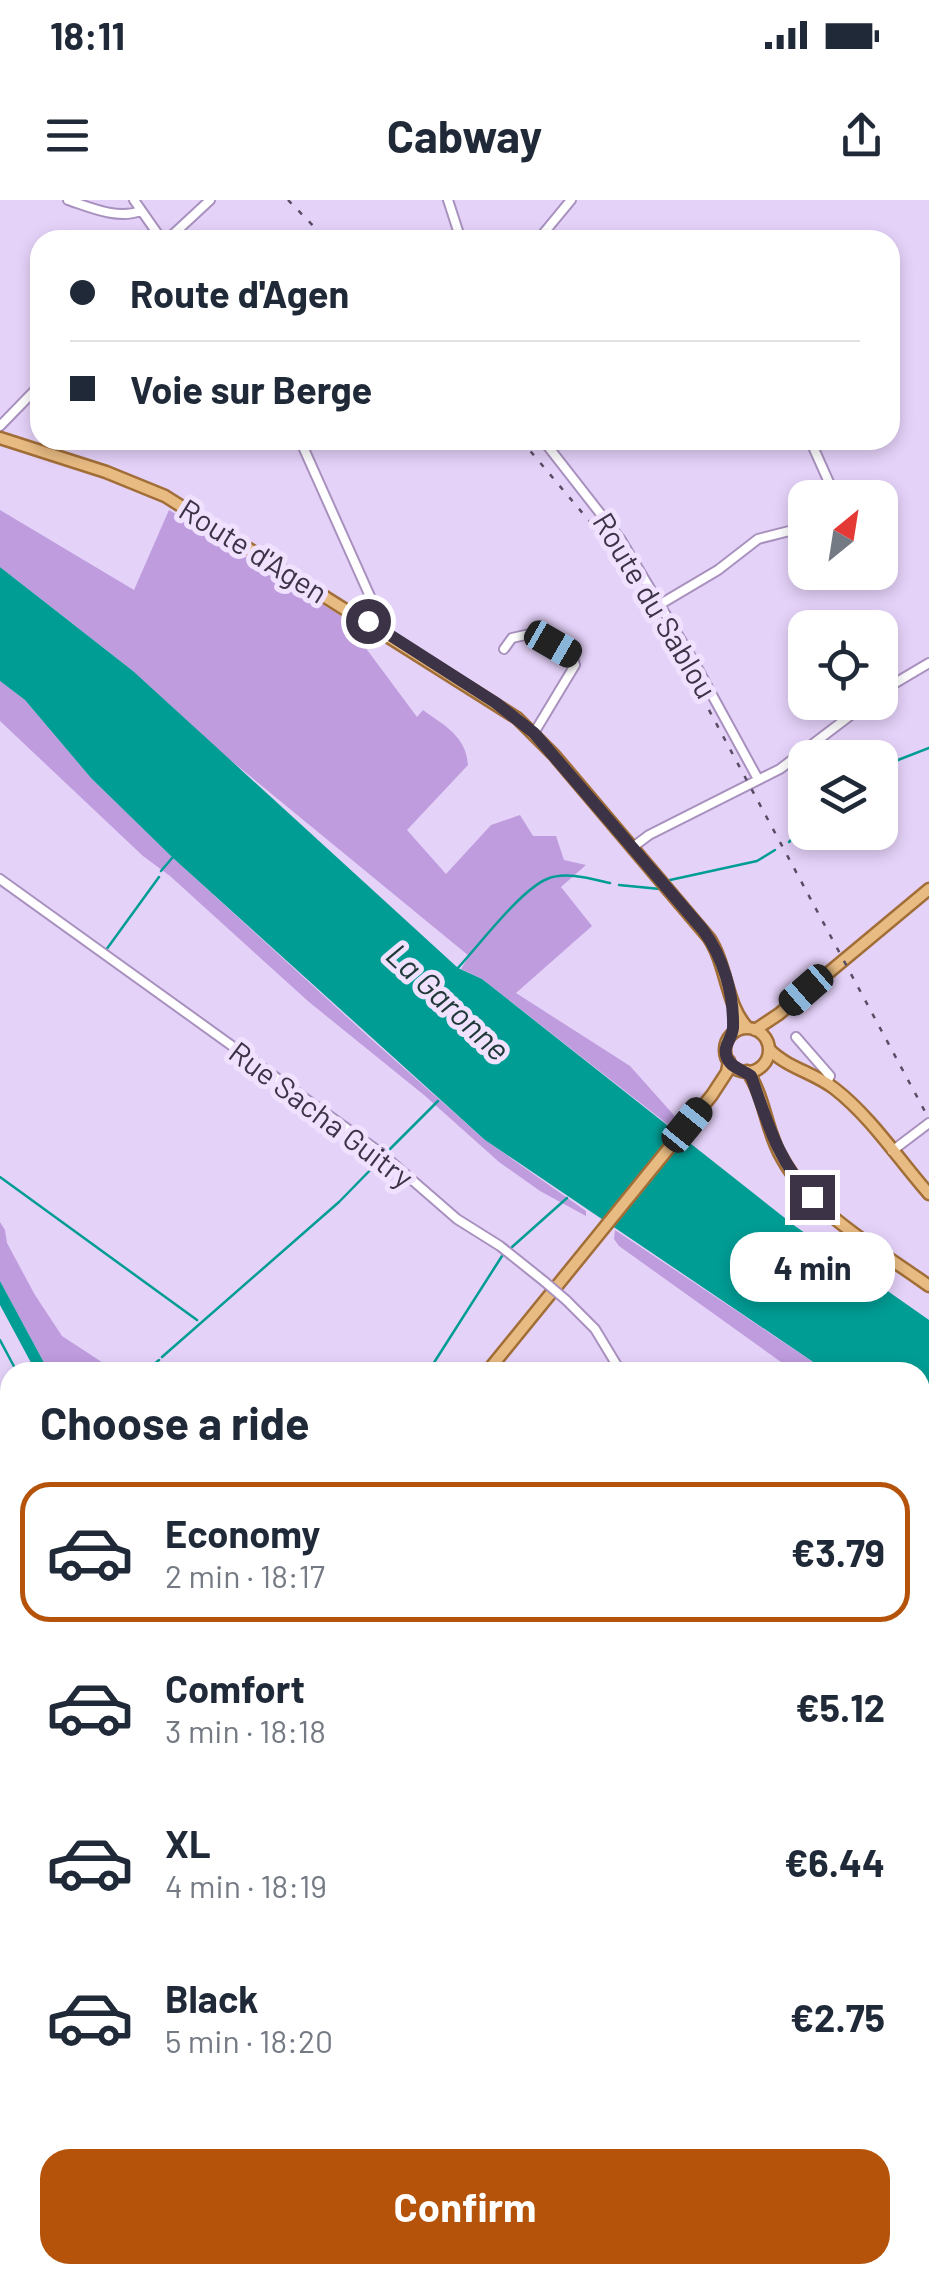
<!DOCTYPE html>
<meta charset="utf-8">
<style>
:root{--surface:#fff;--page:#f2f2f3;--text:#1f2937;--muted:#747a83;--line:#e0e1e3;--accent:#b45309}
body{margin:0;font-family:Barlow,sans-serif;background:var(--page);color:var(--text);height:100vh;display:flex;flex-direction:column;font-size:38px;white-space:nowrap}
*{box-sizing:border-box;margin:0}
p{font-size:32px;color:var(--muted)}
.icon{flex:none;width:55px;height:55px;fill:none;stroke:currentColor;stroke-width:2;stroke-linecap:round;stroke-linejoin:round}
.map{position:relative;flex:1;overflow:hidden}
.details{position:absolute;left:0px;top:1162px;width:930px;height:922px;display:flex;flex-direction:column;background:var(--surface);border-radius:30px 30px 0 0;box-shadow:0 5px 15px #0003}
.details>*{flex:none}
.guide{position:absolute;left:30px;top:30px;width:870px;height:220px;border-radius:30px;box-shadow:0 5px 15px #0003;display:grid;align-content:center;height:220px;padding:0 40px;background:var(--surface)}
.needle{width:65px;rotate:30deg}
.controls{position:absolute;left:788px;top:280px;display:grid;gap:20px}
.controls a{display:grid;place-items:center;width:110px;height:110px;border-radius:20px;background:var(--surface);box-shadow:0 5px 15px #0003;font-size:50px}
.end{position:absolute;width:45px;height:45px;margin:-22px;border:12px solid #3d3347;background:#fff;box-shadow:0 0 0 5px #fff}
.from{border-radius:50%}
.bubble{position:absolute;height:70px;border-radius:30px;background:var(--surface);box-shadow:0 5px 15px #0003;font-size:32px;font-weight:700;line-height:70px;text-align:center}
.car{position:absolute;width:30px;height:60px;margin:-30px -15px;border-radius:12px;box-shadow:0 0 8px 2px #0007;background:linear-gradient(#222 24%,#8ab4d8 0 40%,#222 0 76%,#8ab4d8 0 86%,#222 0)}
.guide b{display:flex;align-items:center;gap:35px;height:95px;font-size:38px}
.guide b+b{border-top:2px solid var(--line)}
.guide i{width:25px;height:25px;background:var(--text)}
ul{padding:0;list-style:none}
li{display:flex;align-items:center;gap:30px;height:140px;margin:0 20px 15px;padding:0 20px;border:5px solid transparent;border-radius:30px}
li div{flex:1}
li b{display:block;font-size:38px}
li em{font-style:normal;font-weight:700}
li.selected{border-color:var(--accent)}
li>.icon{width:90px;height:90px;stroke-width:1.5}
h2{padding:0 40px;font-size:45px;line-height:120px}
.button{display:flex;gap:20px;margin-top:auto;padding:20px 40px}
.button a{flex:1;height:115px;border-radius:30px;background:var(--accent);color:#fff;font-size:40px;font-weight:700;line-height:115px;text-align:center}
.status{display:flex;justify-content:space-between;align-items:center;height:70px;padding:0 50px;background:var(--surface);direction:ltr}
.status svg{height:28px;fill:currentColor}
header{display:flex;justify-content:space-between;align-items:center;height:130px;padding:0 40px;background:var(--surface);font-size:45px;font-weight:700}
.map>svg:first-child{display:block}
</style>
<div class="status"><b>18:11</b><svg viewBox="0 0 49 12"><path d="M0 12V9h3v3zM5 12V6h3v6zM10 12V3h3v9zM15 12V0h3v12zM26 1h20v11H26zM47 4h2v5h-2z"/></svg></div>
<header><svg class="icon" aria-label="menu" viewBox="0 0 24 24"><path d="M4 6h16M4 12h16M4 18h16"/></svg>Cabway<svg class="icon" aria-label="share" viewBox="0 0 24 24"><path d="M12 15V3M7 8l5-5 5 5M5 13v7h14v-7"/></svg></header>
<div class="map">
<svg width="929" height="2083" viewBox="0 0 929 2083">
<rect width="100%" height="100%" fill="#e5d2f9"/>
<path fill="#be9cde" d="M0 310 134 390 169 310 359 427 370 441 365 447 417 517 423 510C445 526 466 536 468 565L407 630 446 674 491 625 520 615 533 636H556L564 660 586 665 561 687 592 726 516 793 630 866 680 922 675 930 482 779 461 769 469 756 217 549 133 471 0 367Z
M0 481 25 500 91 578 173 658 371 839 485 940 586 1011V1016L540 991 499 962 424 895 309 802 170 676 143 656 0 521Z
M0 1022 5 1030 7 1043 35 1095 62 1136 117 1172H49L0 1081Z
M615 1030 828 1172H795L619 1046 614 1039Z"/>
<path fill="#009d95" d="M0 367 133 471 458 768 482 779 795 1026 929 1120V1248L920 1242V1172H828L485 940 173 658 91 578 25 500 0 481Z
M0 1081 49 1172H36L0 1105Z"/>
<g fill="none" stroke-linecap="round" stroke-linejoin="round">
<path stroke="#009d95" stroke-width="2.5" d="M880 578 898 560 929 548
M789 642 805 627
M161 671 173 657
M670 680 757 661 775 650
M619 685 660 689
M106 750 159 677
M456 770C477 748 520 690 547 679 565 671 592 679 610 683
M387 952 438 901
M0 977 197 1120
M512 1047 567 998
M0 1140 17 1172
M162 1157 339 1002 383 957
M145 1172 159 1160
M428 1172 502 1056
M0 1312 10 1300
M920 1944 929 1949
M0 2063 10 2075
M275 2075 277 2083
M788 2075 820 2083"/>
<defs>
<path id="minor" d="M68 0C89 7 118 20 140 11
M134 0 162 40
M448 0 461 40
M167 40 210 0
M538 40 571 0
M0 226 40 185
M300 240 377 412
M543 240 621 340 693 460 758 579
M810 240 836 298
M659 405 718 370 758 339 805 327
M368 421 371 411 377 412 380 429
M504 449 512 438 534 433 572 455 575 465 534 533
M880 492 929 463
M633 647 649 635 780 569 868 502
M0 679 381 953 457 1019 500 1046 545 1082
M796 837 830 876 827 883
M892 951 929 923
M566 1100 595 1129 621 1172
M920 1405 929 1413
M0 1520 10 1512
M920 1692 929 1703
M538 2075 542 2083
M384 2083 399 2075"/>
<path id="major" d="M0 238 106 272 165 296 517 518 554 555 709 738C727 765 726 806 748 828
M725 850a22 22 0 1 1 44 0a22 22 0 1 1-44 0Z
M755 830 779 814 929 689
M769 849C787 868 815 873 835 889 871 917 899 960 929 994
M747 871C765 896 766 932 782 958 813 1014 878 1049 929 1086
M487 1172 712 895 727 872 729 861
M0 1783 10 1770"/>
</defs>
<use href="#minor" stroke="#a991bf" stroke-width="12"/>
<use href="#major" stroke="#a26e37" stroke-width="15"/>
<use href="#minor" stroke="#fff" stroke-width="8"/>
<use href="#major" stroke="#e8bb82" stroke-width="10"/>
<path stroke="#584d64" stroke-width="2.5" stroke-dasharray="5 10" stroke-linecap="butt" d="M288 0 327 40
M521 240 596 329 667 432 929 919"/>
<defs>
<path id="minor-bridge" d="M545 1082 566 1100"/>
</defs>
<use href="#minor-bridge" stroke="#a991bf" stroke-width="12" stroke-linecap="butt"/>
<use href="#minor-bridge" stroke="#fff" stroke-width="8"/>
</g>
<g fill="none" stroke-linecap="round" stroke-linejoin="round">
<path stroke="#3d3347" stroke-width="12" d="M368 421 496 503 534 533 703 730C723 757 734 793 733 828 732 839 722 846 727 858 732 869 744 870 751 876 767 921 778 962 812 997"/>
</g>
<g text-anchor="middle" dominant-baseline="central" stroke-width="10" stroke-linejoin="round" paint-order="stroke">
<g font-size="30" fill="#3d3347" stroke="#f0e1ff">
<text transform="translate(254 350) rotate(32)">Route d'Agen</text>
<text transform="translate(656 405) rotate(59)">Route du Sablou</text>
<text transform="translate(322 914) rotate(37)">Rue Sacha Guitry</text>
</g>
<g font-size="32" font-style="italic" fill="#1e3836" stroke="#f0e1ff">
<text transform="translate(449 801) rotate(43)">La Garonne</text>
</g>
</g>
</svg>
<div class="controls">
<a><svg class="needle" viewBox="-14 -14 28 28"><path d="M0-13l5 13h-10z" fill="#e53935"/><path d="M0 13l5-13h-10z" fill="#747a83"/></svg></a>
<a><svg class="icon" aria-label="locate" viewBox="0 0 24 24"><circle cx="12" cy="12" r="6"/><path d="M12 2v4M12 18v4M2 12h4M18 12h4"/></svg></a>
<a><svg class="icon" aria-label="layers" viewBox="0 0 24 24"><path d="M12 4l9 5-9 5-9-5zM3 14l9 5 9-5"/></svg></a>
</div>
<i class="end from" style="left:368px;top:421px"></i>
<i class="end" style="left:812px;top:997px"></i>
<div class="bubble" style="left:730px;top:1032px;width:165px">4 min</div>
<i class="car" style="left:553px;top:444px;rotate:120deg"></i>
<i class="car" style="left:806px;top:790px;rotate:229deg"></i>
<i class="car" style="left:687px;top:925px;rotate:39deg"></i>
<div class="guide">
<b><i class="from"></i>Route d'Agen</b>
<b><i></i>Voie sur Berge</b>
</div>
<section class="details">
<h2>Choose a ride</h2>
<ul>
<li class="selected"><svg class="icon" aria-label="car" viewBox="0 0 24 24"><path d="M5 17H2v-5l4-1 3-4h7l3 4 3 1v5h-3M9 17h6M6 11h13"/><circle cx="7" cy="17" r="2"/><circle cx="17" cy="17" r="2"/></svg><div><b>Economy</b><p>2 min · 18:17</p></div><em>€3.79</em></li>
<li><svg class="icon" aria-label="car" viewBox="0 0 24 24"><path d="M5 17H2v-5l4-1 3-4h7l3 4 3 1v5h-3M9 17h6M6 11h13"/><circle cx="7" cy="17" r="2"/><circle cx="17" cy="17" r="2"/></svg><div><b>Comfort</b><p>3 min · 18:18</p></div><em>€5.12</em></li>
<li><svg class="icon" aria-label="car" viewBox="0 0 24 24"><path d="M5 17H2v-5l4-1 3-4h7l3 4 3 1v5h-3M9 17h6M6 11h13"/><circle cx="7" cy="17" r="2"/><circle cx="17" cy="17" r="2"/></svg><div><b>XL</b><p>4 min · 18:19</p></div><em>€6.44</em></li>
<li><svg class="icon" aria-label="car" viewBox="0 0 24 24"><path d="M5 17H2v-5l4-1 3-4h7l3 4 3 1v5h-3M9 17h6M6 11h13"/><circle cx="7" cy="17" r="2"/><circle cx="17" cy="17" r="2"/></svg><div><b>Black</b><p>5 min · 18:20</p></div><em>€2.75</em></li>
</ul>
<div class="button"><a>Confirm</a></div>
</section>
</div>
